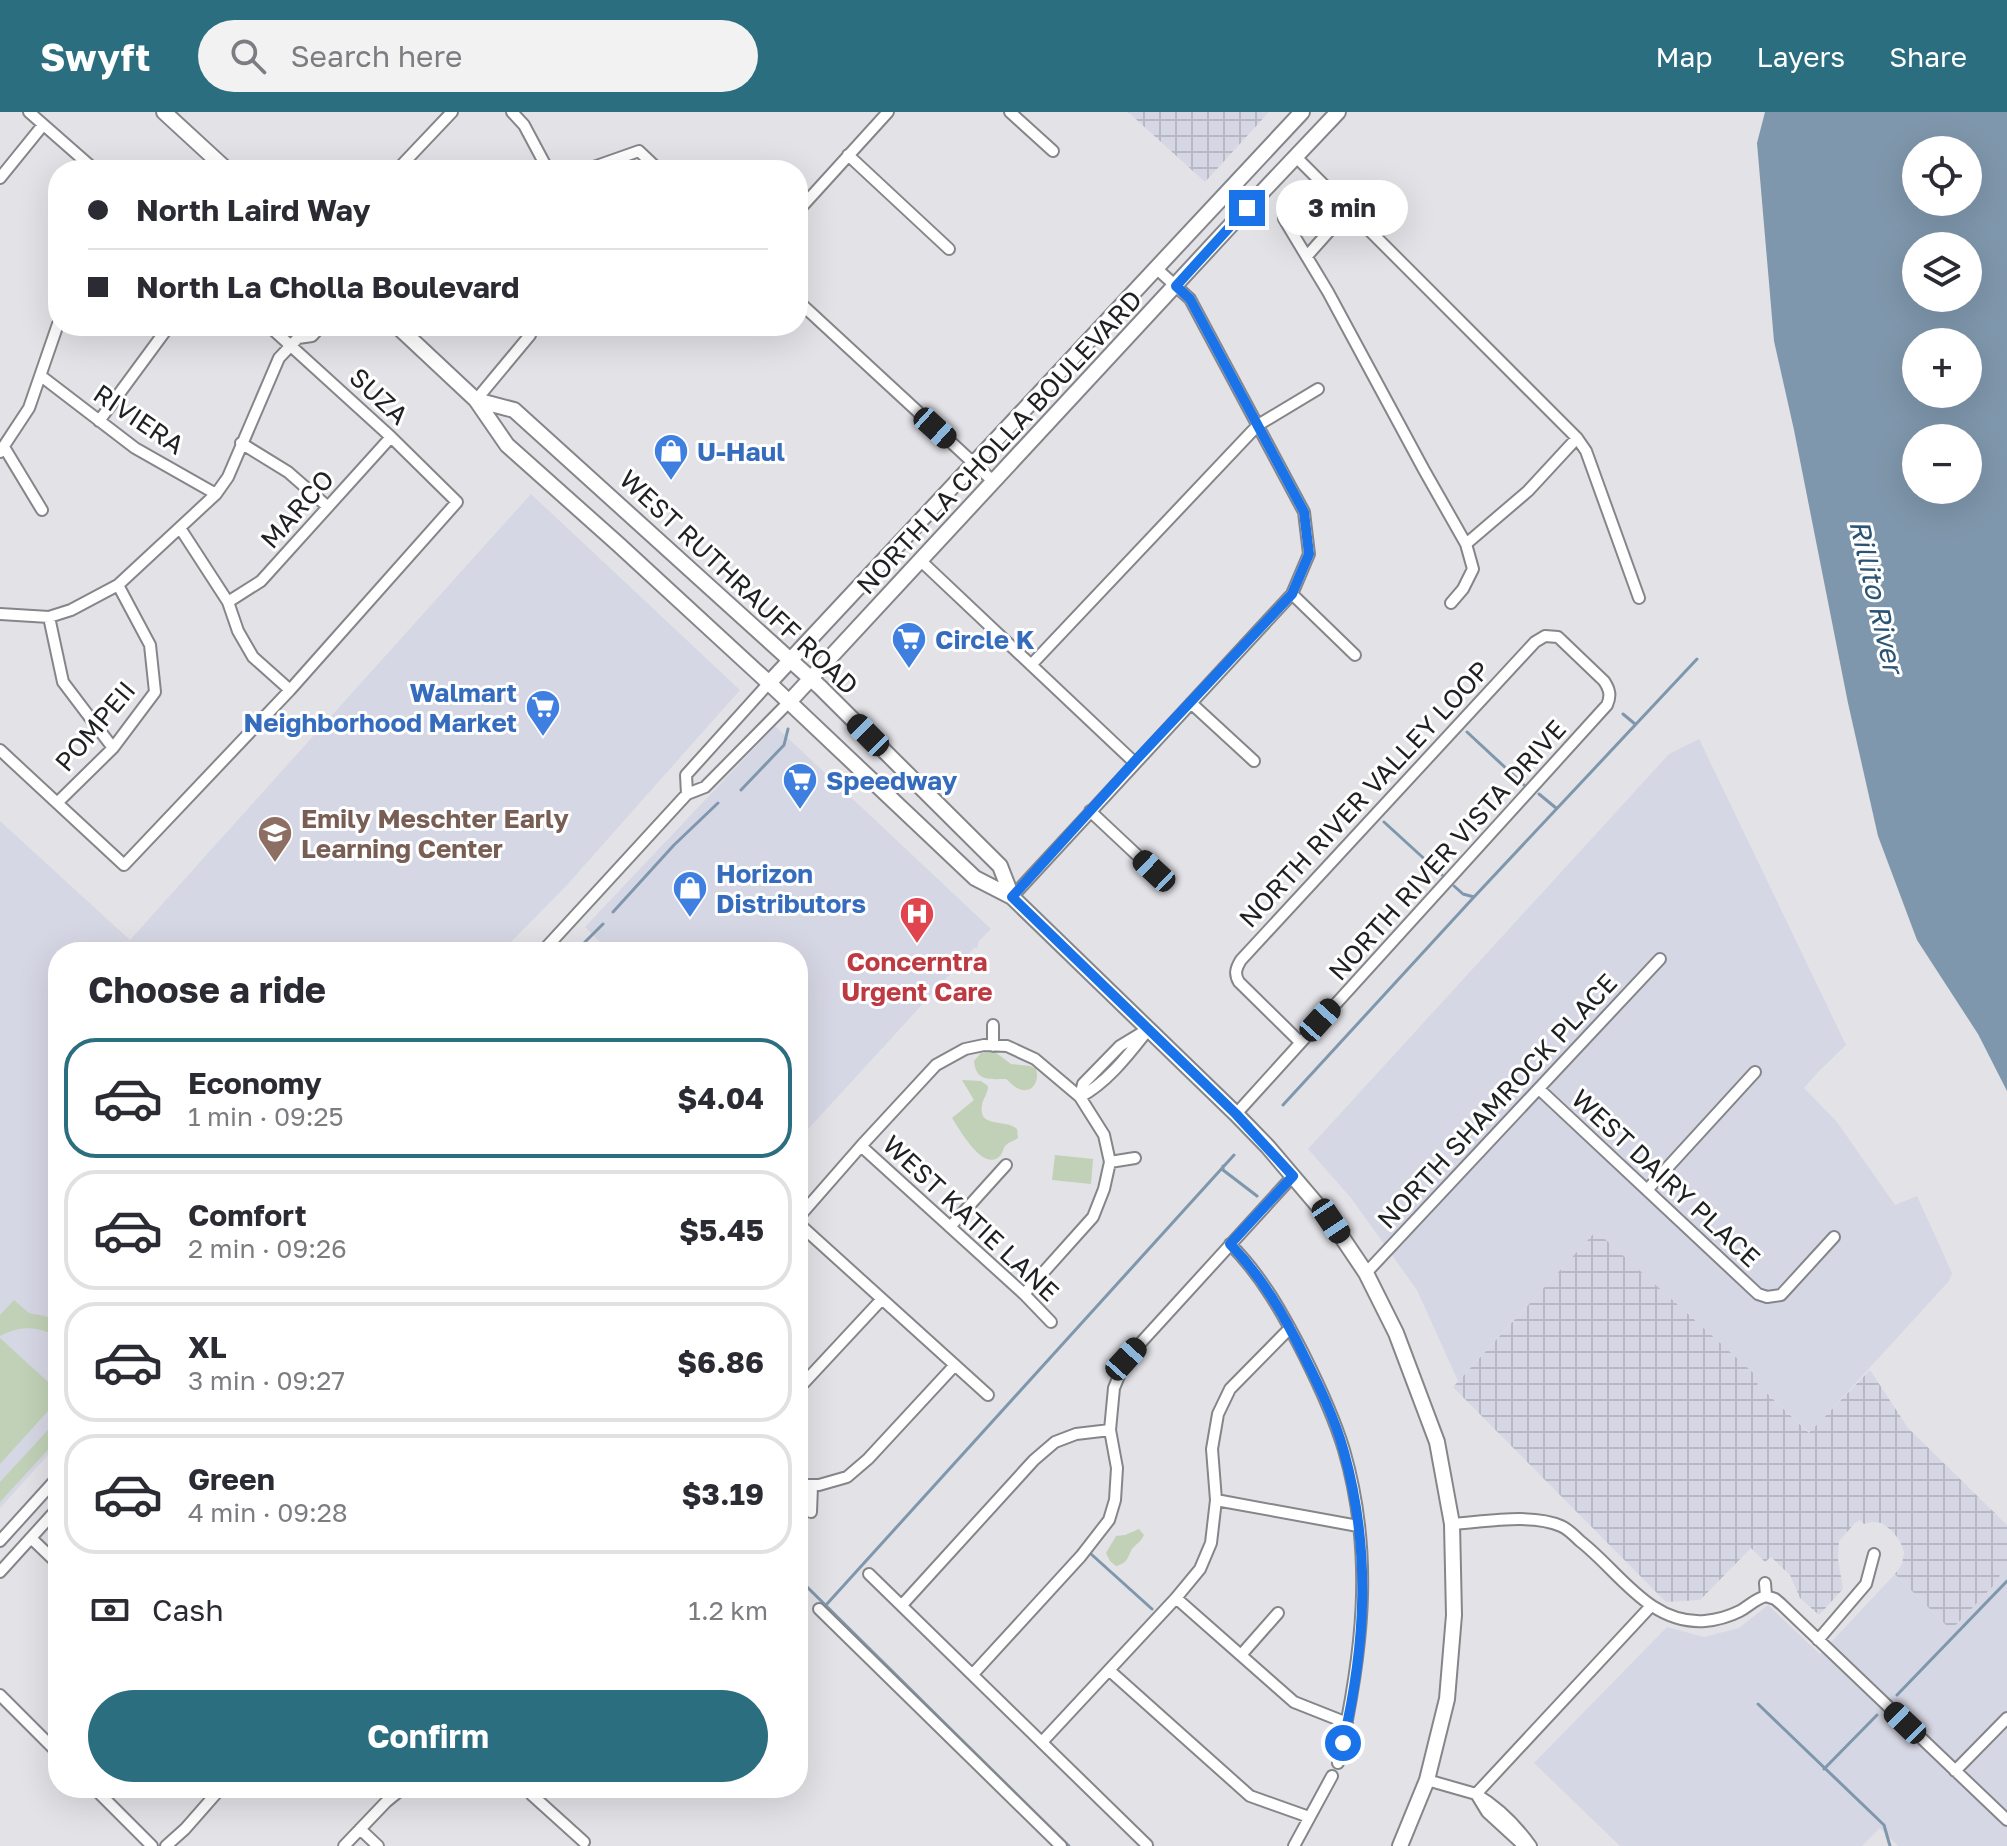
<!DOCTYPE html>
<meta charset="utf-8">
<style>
:root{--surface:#fff;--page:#f2f2f3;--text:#2b2b33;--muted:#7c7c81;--line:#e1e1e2;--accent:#2b6e7f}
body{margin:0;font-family:"Golos Text",sans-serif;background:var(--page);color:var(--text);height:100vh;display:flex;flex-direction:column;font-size:30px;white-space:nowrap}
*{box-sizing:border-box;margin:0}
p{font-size:26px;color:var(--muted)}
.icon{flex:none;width:44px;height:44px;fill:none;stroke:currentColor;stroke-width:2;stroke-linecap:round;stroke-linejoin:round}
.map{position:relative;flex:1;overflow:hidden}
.side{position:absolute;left:48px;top:830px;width:760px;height:856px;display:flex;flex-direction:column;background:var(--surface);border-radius:32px;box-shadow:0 8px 32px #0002}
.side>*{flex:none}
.banner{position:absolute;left:48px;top:48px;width:760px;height:176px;border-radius:32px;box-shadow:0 8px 32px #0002;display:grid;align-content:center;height:176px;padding:0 40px;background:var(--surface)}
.controls{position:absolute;left:1902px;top:24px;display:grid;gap:16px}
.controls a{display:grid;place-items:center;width:80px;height:80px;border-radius:50%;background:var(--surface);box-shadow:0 8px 32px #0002;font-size:40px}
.end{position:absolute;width:36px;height:36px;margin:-18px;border:10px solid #1a73e8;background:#fff;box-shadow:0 0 0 4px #fff}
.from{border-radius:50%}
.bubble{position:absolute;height:56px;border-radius:28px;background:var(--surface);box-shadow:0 8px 32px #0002;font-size:26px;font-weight:700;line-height:56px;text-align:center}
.car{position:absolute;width:24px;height:48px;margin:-24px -12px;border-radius:10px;box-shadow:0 0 6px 2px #0007;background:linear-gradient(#222 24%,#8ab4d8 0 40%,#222 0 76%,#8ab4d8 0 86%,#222 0)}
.banner b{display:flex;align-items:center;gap:28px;height:76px;font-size:30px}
.banner b+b{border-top:2px solid var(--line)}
.banner i{width:20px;height:20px;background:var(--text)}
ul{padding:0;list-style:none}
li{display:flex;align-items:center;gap:24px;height:120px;margin:0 16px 12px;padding:0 24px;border:4px solid var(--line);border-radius:32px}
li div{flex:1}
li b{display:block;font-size:30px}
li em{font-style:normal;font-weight:700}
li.active{border-color:var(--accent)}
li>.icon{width:72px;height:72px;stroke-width:1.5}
h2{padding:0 40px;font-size:36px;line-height:96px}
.pay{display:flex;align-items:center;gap:20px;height:88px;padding:0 40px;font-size:30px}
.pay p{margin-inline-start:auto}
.cta{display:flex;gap:16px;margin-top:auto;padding:16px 40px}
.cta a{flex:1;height:92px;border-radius:48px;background:var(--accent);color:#fff;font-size:32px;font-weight:700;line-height:92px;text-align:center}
header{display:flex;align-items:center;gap:48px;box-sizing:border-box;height:112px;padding:0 40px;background:var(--accent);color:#fff}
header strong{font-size:38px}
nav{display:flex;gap:44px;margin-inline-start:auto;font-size:28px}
.search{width:560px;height:72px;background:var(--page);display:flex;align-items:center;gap:20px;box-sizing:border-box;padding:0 28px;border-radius:44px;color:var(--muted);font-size:30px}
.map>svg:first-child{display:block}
</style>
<header>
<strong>Swyft</strong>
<div class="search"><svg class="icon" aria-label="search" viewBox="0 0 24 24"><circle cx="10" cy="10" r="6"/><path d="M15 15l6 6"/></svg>Search here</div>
<nav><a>Map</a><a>Layers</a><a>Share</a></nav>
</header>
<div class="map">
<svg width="2007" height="1734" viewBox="0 0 2007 1734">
<defs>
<pattern id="industrial-grid" width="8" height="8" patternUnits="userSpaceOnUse" patternTransform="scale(2)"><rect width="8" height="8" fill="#d6d7e4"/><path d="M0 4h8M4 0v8" fill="none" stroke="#b7b8c3"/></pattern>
</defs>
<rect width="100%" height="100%" fill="#e2e2e7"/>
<path fill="#d6d7e4" d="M531 382 740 578 566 774 501 840H58V1332L0 1396V709L130 828Z
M775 614 991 817 979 829 977 836H974L800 1026 798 1024V840H610L585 815Z
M1699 627 1846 933 1819 959 1804 976 1837 1010 1895 1093 1917 1084 1952 1161 1949 1169 1810 1321 1757 1272 1760 1268 1596 1119 1458 1269 1417 1178 1351 1086 1308 1037 1669 642Z
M2007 1450V1734H1898L1880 1716 1862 1734H1620L1534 1651 1667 1515 1704 1525 1739 1516 1768 1493 1820 1542 1895 1462 1951 1518 1998 1469 2002 1455Z"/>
<path fill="url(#industrial-grid)" d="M1128 0H1269L1205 70Z
M1596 1119 1761 1268 1757 1272 1809 1321 1870 1258 1908 1316 2007 1413V1450L2002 1456 1998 1469 1951 1518 1895 1462 1902 1452 1904 1440 1900 1429 1892 1419 1882 1411 1872 1410 1864 1412 1860 1408 1855 1411 1839 1429 1838 1447 1843 1477 1819 1503 1800 1486 1790 1463 1771 1445 1765 1450 1751 1436 1700 1488 1666 1490 1453 1275Z"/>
<path fill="#c1d1b7" d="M995 940 1011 952 1030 954 1036 957C1040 969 1032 984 1017 976 1013 974 1010 970 1006 967 990 967 976 970 974 949L981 941Z
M962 968 981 969 988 974C988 982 983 986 982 993 978 1017 1005 1006 1017 1017L1018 1026C1014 1029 1009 1030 1006 1033 1003 1036 1003 1041 1000 1044 983 1061 959 1016 952 1006L974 988Z
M1055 1043 1093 1047 1091 1072 1052 1068Z
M14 1188 29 1201 45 1204 58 1209V1225C38 1214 21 1213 0 1224V1203Z
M0 1226 58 1279V1288L0 1352Z
M58 1307V1327L0 1390V1370Z
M1139 1417 1144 1423C1141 1430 1137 1431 1132 1437 1127 1446 1128 1451 1116 1454L1110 1449 1106 1441 1116 1424 1125 1423Z"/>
<path fill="#7f97ac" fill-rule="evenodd" d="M1765 0H2007V979L1978 922 1917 828 1878 724 1848 591 1794 318 1774 229 1757 31ZM1916 38H1968V90H1916ZM1916 134H1968V186H1916ZM1916 230H1968V282H1916ZM1916 326H1968V378H1916Z"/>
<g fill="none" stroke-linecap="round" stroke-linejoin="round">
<path stroke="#7f97ac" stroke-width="3" d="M1623 602 1635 612
M1467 620 1524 673
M741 678 784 633 788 617
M1539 682 1556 696
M1384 710 1442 763
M1454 774 1463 782 1474 785
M613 800 674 733 718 691
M575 840 603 812
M1283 993 1474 785 1697 547
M1223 1054V1058L1257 1084
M1091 1442 1152 1497
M798 1466 1069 1734
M826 1493 1234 1043
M1897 1583 2007 1469
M1758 1592 1884 1713 1890 1734
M1824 1657 1877 1603"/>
<defs>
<path id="minor" d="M29 0 95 58
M512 0 524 13 548 58
M1010 0 1053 39
M848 43 949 137
M1296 45 1577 326 1586 339 1639 486
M397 58 452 0
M585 58 639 39 659 58
M0 66 43 13
M798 99 888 0
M1284 107 1328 180 1424 358 1466 432 1473 457 1463 477 1451 491
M1307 144 1348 98
M798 189 994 370
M298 226 312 224 321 214
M41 264 135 336 216 382
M476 288 530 223 533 214
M99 309 169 214
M241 331 288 360 328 395
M4 335 42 398
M0 340 29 296 58 212
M180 416 228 490 238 519 253 545 290 578
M1466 432 1528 379 1577 326
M921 449 1134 650
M1292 482 1355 543
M228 490 261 469 391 325
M0 502 49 505 71 498 118 473 216 382 228 365 279 246 298 226 300 214
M49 505 63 570 113 636
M1031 553 1258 313 1318 277
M1191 591 1254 649
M0 638 124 753 290 578 457 390 391 325 269 214
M687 682 686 663 769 571
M57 691 113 636 155 580 150 533 118 473
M1090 699 1154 759
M1012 785 1292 482 1309 442 1304 400 1190 187 1157 157
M542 840 687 682 705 675 789 590
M993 913V934
M1539 977 1758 1182 1767 1185 1781 1183 1834 1125
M1080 985 1083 972 1120 934 1148 917
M1080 985C1105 972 1126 946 1144 923
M1236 1002 1607 593C1611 584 1610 578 1604 569L1558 525 1545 524 1535 530 1241 848C1236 856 1234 862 1239 870L1300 930
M861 1034 1024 1182 1051 1210
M1110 1050 1135 1046
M1647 1078 1755 960
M798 1106 861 1034 936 953 965 937 984 933 1007 934 1035 947 1080 985 1104 1023 1110 1050 1104 1077 1093 1105 1024 1182
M798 1111 988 1283
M950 1115 1006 1053
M1230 1132C1262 1164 1283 1202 1304 1243 1319 1273 1334 1305 1344 1338 1375 1444 1362 1545 1338 1651
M1366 1161 1660 847
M801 1274 882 1187
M798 1373H819L847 1365 868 1347 955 1253
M1216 1388 1358 1414
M811 1400 812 1374
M1452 1412C1484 1410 1532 1401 1561 1414 1568 1417 1575 1424 1580 1429 1619 1459 1649 1513 1705 1509 1716 1508 1730 1504 1740 1499 1749 1494 1755 1487 1766 1484
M31 1426 58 1452
M0 1429 58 1365
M0 1460 58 1396
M869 1462 1147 1733
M1765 1471 1766 1484
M1766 1484 1775 1487 1781 1492 2007 1708
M1176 1486 1294 1590 1347 1611
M902 1493 1034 1348 1055 1330 1076 1322 1110 1318
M819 1497 1061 1734
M1818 1528 1866 1472 1874 1442
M1241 1543 1278 1501
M1110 1559 1250 1684 1309 1705
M973 1562 1081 1444 1109 1408 1115 1388 1117 1356 1110 1318 1114 1276 1126 1247 1293 1064
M0 1583 58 1641
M1042 1630 1176 1486 1200 1457 1211 1431 1216 1388 1212 1337 1218 1302 1230 1277 1290 1216
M1955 1659 2007 1606
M1427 1668 1476 1682 1651 1494
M94 1676 152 1734
M528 1676 532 1683 584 1730
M360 1717 378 1734
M166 1734 185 1717 221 1676
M344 1734 386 1690 403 1676
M1294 1734 1332 1664
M1524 1734 1487 1700 1476 1682C1498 1695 1516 1713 1531 1734"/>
<path id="major" d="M164 0 227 58
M397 214 476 288 507 333 618 432 769 571 975 766 1012 785 1236 1002 1268 1035 1331 1109 1366 1161 1396 1221 1437 1330 1452 1412 1454 1503 1447 1587 1427 1668 1400 1734
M476 288 514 298 820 575 1000 754 1012 785
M769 571 1302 0
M789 590 1230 114 1338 0"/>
</defs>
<use href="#minor" stroke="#85868a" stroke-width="14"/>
<use href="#major" stroke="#85868a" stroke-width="18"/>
<use href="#minor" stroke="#fff" stroke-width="10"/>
<use href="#major" stroke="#fff" stroke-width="14"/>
</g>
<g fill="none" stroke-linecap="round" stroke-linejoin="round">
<path stroke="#1a73e8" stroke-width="10" d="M1247 96 1176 174 1190 187 1304 400 1309 442 1292 482 1134 650 1012 785 1236 1002 1293 1064 1230 1132C1262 1165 1284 1203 1304 1244 1319 1274 1335 1307 1344 1340 1371 1438 1366 1532 1343 1631"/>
</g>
<defs>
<symbol id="shop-pin" viewBox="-11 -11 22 30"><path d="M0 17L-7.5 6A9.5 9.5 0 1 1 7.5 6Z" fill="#3f7fe0" stroke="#fff"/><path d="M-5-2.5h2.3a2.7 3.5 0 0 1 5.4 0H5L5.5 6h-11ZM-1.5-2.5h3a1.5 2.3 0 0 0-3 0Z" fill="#fff"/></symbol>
<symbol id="supermarket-pin" viewBox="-11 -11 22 30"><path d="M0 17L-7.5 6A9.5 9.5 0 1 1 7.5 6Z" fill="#3f7fe0" stroke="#fff"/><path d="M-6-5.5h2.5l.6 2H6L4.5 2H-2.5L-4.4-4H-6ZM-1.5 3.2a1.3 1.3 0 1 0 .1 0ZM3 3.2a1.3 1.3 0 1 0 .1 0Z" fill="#fff"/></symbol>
<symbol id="school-pin" viewBox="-11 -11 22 30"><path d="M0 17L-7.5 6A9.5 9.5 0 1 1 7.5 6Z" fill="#8d6e63" stroke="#fff"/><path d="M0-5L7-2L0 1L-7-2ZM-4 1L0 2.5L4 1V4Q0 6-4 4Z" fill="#fff"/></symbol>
<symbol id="hospital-pin" viewBox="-11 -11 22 30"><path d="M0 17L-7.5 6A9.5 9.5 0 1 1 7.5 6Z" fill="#e0444e" stroke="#fff"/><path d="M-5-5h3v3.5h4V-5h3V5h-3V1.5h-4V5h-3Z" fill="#fff"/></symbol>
</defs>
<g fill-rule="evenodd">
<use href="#shop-pin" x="651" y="319" width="40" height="54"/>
<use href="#supermarket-pin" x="889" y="507" width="40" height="54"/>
<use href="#supermarket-pin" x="523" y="575" width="40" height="54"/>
<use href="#supermarket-pin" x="780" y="648" width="40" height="54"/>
<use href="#school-pin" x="255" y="701" width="40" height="54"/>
<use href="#shop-pin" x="670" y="756" width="40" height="54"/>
<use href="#hospital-pin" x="897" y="782" width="40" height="54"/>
</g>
<g text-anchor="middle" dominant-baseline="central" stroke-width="6" stroke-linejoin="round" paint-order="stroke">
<g font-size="26" fill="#1f2021" stroke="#fff">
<text transform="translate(379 284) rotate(43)">SUZA</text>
<text transform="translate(139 307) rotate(34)">RIVIERA</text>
<text transform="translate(999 330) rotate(-47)">NORTH LA CHOLLA BOULEVARD</text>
<text transform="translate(297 397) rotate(-48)">MARCO</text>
<text transform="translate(739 470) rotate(43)">WEST RUTHRAUFF ROAD</text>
<text transform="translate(95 614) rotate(-50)">POMPEII</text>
<text transform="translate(1364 682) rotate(-47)">NORTH RIVER VALLEY LOOP</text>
<text transform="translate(1447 738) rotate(-48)">NORTH RIVER VISTA DRIVE</text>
<text transform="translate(1497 989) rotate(-47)">NORTH SHAMROCK PLACE</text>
<text transform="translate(1666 1066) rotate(43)">WEST DAIRY PLACE</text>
<text transform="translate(971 1106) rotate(43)">WEST KATIE LANE</text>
</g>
<g font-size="26" font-weight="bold" fill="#366cbe" stroke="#fff" text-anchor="start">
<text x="697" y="339">U-Haul</text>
<text x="935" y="527">Circle K</text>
<text x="517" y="580" text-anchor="end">Walmart<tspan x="517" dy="30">Neighborhood Market</tspan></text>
<text x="826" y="668">Speedway</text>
<text x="716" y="761">Horizon<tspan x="716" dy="30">Distributors</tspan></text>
</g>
<g font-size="26" font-weight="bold" fill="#785e54" stroke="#fff" text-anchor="start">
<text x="301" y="706">Emily Meschter Early<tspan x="301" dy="30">Learning Center</tspan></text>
</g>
<g font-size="26" font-weight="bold" fill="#be3a42" stroke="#fff">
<text x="917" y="849">Concerntra<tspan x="917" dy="30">Urgent Care</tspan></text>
</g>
<g font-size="28" font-style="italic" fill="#2a5374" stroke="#fff">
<text transform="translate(1877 484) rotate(77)">Rillito River</text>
</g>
</g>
</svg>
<div class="controls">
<a><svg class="icon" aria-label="locate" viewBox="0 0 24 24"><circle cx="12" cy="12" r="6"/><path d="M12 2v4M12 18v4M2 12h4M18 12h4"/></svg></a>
<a><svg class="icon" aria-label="layers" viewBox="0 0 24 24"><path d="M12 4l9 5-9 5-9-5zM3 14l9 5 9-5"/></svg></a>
<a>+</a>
<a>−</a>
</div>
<i class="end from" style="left:1343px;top:1631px"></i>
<i class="end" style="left:1247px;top:96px"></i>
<div class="bubble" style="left:1276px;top:68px;width:132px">3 min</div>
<i class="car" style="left:935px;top:316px;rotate:132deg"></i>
<i class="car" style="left:868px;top:623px;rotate:315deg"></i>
<i class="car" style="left:1154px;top:759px;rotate:313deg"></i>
<i class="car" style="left:1320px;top:908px;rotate:42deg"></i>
<i class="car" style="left:1331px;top:1109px;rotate:146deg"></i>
<i class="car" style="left:1126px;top:1247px;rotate:42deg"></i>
<i class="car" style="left:1905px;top:1611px;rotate:314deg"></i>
<div class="banner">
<b><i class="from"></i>North Laird Way</b>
<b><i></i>North La Cholla Boulevard</b>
</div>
<section class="side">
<h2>Choose a ride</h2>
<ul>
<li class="active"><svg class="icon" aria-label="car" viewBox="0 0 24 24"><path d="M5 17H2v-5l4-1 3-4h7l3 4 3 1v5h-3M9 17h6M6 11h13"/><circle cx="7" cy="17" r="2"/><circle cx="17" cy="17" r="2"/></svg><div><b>Economy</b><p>1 min · 09:25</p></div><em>$4.04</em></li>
<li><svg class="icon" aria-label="car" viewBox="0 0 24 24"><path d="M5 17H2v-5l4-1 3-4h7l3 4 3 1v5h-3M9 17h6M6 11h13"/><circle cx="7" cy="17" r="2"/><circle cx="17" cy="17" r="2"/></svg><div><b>Comfort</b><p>2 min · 09:26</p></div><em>$5.45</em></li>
<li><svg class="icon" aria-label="car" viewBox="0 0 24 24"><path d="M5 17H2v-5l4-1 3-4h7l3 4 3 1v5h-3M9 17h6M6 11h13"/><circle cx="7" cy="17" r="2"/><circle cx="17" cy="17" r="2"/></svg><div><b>XL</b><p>3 min · 09:27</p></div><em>$6.86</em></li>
<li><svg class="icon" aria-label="car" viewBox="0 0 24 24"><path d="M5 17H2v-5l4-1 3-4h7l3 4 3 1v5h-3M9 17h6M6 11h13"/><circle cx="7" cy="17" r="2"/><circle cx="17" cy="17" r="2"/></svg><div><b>Green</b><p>4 min · 09:28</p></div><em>$3.19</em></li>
</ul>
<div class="pay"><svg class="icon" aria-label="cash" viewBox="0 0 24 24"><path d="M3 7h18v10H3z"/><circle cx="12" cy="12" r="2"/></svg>Cash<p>1.2 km</p></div>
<div class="cta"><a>Confirm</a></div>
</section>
</div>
